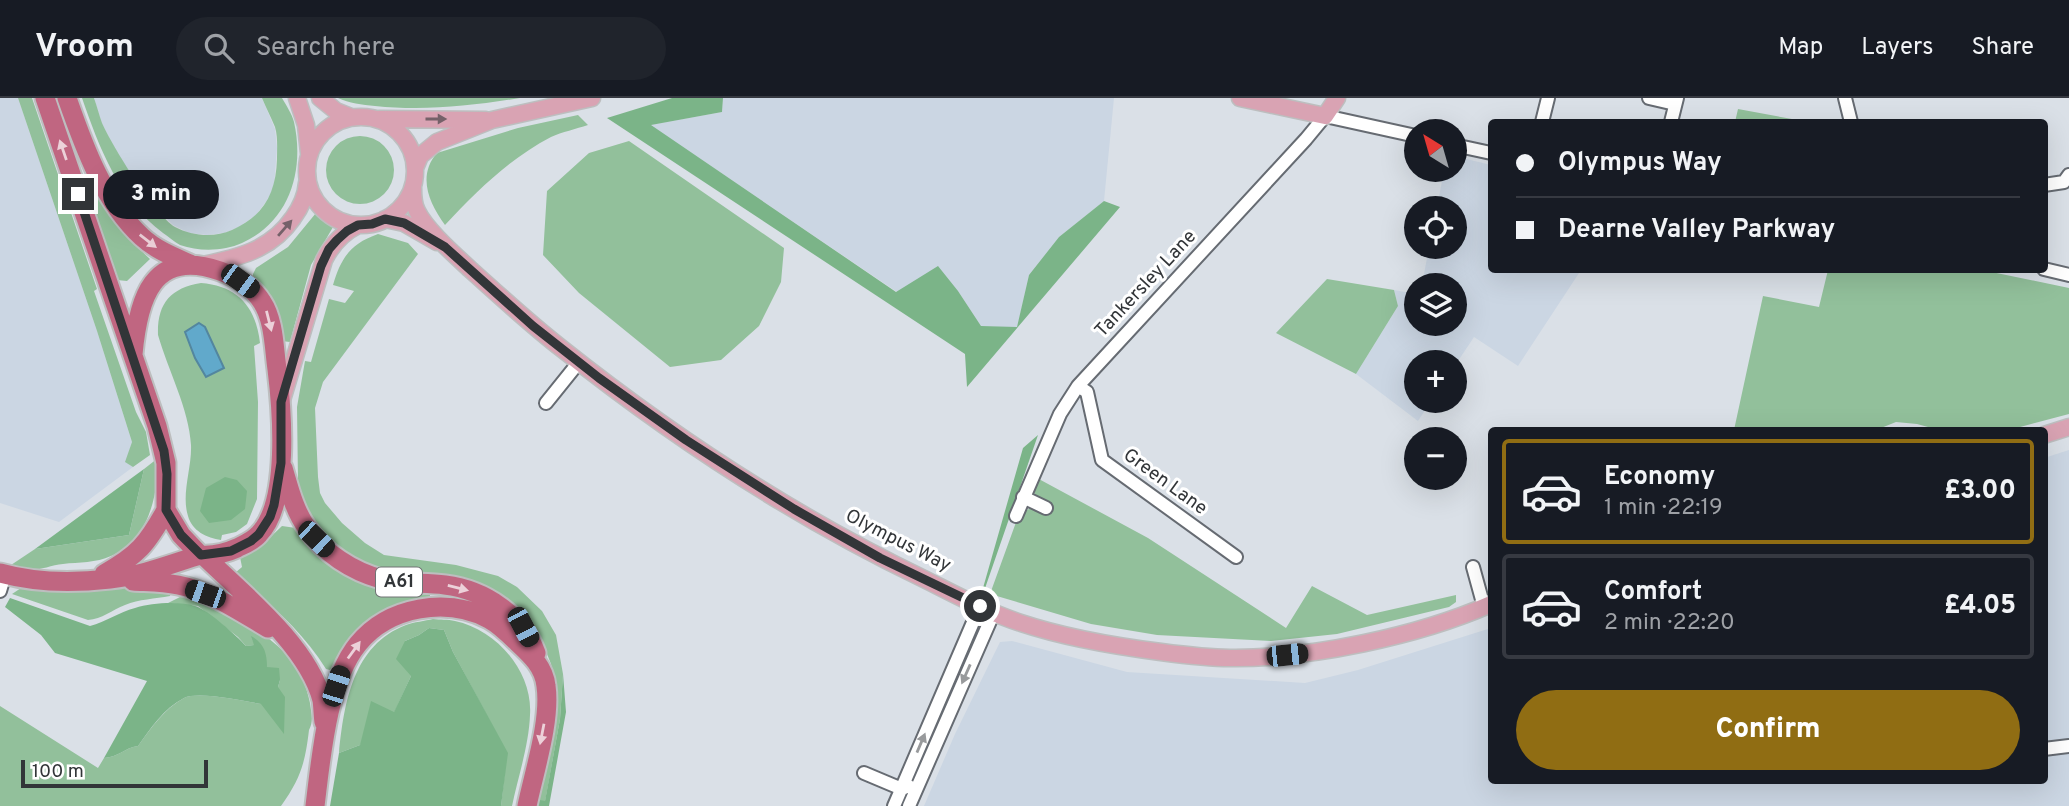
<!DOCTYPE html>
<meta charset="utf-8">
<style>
:root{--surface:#171b24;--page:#20242c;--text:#f1f3f6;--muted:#9ea1a6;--line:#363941;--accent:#906d13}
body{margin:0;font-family:Overpass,sans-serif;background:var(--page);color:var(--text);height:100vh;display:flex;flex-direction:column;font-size:26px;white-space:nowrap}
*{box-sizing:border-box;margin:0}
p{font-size:23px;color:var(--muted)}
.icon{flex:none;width:38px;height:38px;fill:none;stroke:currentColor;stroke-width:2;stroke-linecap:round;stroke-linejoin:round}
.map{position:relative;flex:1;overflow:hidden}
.drawer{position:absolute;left:1488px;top:329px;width:560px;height:357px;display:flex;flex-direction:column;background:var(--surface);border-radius:7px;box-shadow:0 7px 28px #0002}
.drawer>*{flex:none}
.top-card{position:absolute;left:1488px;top:21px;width:560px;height:154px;border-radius:7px;box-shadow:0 7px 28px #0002;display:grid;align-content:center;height:154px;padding:0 28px;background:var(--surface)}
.needle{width:46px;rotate:323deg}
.controls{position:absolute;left:1404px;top:21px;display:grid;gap:14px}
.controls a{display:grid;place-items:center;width:63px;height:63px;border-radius:50%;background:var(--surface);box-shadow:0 7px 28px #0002;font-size:35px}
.scale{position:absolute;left:21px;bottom:18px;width:187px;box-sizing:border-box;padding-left:7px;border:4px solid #323538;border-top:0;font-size:19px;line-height:24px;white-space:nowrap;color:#323538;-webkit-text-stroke:5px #fff;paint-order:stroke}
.end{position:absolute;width:32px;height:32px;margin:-16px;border:9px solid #323538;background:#fff;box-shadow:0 0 0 4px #fff}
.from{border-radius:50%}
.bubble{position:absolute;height:49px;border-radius:24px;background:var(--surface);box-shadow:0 7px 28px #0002;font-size:23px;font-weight:800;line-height:49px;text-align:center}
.car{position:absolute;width:21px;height:42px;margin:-21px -10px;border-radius:9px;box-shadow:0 0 5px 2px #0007;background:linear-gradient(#222 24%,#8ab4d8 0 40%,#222 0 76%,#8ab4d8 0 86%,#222 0)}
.top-card b{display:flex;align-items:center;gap:24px;height:66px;font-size:26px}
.top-card b+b{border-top:2px solid var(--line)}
.top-card i{width:18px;height:18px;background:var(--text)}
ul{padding:12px 0 0;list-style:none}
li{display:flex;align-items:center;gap:21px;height:105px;margin:0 14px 10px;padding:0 14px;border:4px solid var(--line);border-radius:7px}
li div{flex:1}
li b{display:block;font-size:26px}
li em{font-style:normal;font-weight:800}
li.selected{border-color:var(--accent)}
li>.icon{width:63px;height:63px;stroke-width:1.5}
.action{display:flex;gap:14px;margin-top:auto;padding:14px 28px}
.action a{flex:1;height:80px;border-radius:42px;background:var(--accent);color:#fff;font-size:28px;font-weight:800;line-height:80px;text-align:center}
header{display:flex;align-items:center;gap:42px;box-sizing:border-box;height:98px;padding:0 35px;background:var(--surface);border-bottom:2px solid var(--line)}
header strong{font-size:33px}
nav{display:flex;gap:38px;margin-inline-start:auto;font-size:24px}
.search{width:490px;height:63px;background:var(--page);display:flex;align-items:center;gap:18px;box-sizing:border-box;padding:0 24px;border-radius:38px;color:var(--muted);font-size:26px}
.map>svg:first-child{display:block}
</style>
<header>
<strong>Vroom</strong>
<div class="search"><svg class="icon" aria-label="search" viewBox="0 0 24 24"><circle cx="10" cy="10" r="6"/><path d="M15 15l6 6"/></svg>Search here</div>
<nav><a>Map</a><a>Layers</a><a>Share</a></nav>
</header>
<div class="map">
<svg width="2069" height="708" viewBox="0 0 2069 708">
<rect width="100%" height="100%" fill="#dae0e7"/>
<path fill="#cbd6e3" d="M0 0H18L97 233 132 344 126 364 133 369 59 424 0 405Z
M94 0H262L275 31 277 50 274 89 268 101 256 117 239 129 225 135 207 137 189 135 173 127 154 108 121 62 102 26Z
M723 0H1114L1104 103 1059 139 1029 177 1017 230 981 228 958 193 897 194 650 27 722 14Z
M1454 58 1491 67V172H1581L1518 268 1474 239 1454 269V264H1416V303H1431L1418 323 1356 276 1398 208 1394 192 1416 196V226H1454V187H1422L1429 149H1454V110H1437L1444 72H1454Z
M2069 352V708H924L955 636 1000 544 1012 543 1127 574 1305 585 1358 572 1491 530V682H2044V360Z"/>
<path fill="#92c09b" d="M18 0H32L97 191 94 193 136 314 146 334 150 357 133 369 125 364 132 344 97 233Z
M82 0H94C97 8 99 17 102 25 112 48 155 117 175 129 192 138 214 140 232 132 264 118 276 95 277 61 277 51 278 39 275 29 271 19 266 10 262 0H282C286 7 292 16 294 24 305 73 289 124 242 145 224 153 200 154 180 147 174 144 168 138 163 135 119 102 99 49 82 0Z
M338 0H520C471 8 424 13 375 8 362 7 349 5 338 0Z
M1738 11 1803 23 1735 24Z
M578 17 588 27C576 31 562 34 551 39 509 61 477 93 445 127 429 105 417 78 437 55L518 30Z
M326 72a34 34 0 1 1 68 0a34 34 0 1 1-68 0Z
M629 43 784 150 781 184 759 228 721 262 670 269 579 195 543 157 547 93 589 55Z
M89 84C105 115 124 137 150 161L127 183 117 182 83 85Z
M316 115C322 116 332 123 333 129L311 167 290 244 281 243 253 182V176L256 170 288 149Z
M378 136 408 145 418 156 323 284 315 310 318 379 320 395 325 405 342 425 365 445 384 457 456 467 498 478 517 489 542 513 556 537 563 576 560 621 545 704 535 701 555 588 551 566 543 546 533 530 520 515 407 476 376 471 363 466 336 449 317 429 300 400 298 384 297 309 305 263 311 264 329 201 345 205 354 193 333 187C341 160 350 146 378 136Z
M1828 172H1982L2069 190V316L2009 332H1939L1917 326 1896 324 1876 332H1734L1763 198 1819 209Z
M1327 181 1394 192 1398 208 1356 276 1276 235Z
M201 185C238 188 256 209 260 245L254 248 258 304 257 401 247 426 236 434 222 437 221 442C207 440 192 433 188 418 181 396 192 370 191 347 189 311 168 272 158 237 157 206 170 190 201 185Z
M158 360C158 397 149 442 111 458 96 465 79 464 63 466 52 467 41 472 30 472 23 473 15 470 8 469L35 451 129 437 144 371Z
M1037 380 1148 440 1286 530 1312 488 1367 517 1456 497V504L1449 509 1337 536 1271 543 1157 537 1091 526 990 496 1019 416 1033 409C1035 399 1034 391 1037 380Z
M282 428 296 430 309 447 430 493V501L353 539 330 572 326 571C302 532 268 505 235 475L242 469 240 459 259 450Z
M126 488 172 491 170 498C155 501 139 501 125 507 112 512 102 521 88 522L12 496 21 490 81 493Z
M185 494C236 521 298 541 310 605 311 614 314 623 309 632 305 665 301 680 281 708H0V608L98 670 104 660C119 659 124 650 138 648 151 630 164 611 184 600 198 593 244 603 261 606L278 589 280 582 267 569 251 539 255 547 246 548 238 539 198 508 168 505 182 498Z
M433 521C440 522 448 521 455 523 497 532 533 574 530 617 529 647 518 679 512 708H501L507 655 453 554 444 532 429 530 419 537 405 543 411 578 394 615 360 647 339 655C344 605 353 547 406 527 414 524 425 523 433 521Z"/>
<path fill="#7bb488" d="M672 0H723L722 14 651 27 896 194 938 168 958 193 981 228 1017 229 1029 177 1059 139 1104 103 1120 109 967 289 965 256 607 20Z
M1038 337 973 525 1023 350Z
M144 371 129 437 35 451 133 379Z
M225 379 237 382 247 393 245 411 231 422 209 425 200 413 206 390Z
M10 500 90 528C106 524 119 514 135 510 152 505 178 503 195 508 207 511 237 538 246 548L254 547 251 538C264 545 267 555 267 569L279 570 280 582 278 589 285 599 284 636 261 606C244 603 198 593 184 600 163 611 151 630 138 648 124 650 119 659 104 660L147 583 55 555 41 537 5 509Z
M429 530 444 532 453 554 508 655 501 708H330L339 655 360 647 371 603 394 614 411 578 396 561 405 543 419 537Z
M563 576 566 614 549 708H534L535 701 545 703 560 621Z"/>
<path fill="#61a9cb" stroke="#53869f" stroke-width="2" d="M199 225 205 229 224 270 206 279 195 260 185 234Z"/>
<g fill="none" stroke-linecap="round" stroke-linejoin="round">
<defs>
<path id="minor" d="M1649 0 1675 6
M1845 0 1851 24
M1542 24 1548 0
M1671 24 1677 0
M1454 47 1491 55
M2044 87 2064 84 2069 77
M2044 171 2069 177
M1078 288 1087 294 1102 362 1236 459
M546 305 579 264
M1023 399 1046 410
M1016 418 1060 316 1078 288 1306 41 1325 18 1416 38
M1473 469 1484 509
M0 493 5 476
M2044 651 2069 648
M864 675 902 691 909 688
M894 708 980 508
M909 708 994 514"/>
<path id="major" d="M297 0 306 27 309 55
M320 0 336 13 351 19
M1240 0 1325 18 1337 0
M307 73a54 54 0 1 1 108 0a54 54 0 1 1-108 0Z
M379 21 486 22
M415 70 420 58 437 44 492 22 592 0
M413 89C413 97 413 106 417 113 426 132 456 158 472 173 501 199 530 226 561 250 673 339 795 419 924 481 956 497 987 514 1021 525 1066 540 1114 548 1161 554 1184 557 1207 560 1230 560 1310 561 1418 538 1491 506
M385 121 404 125 437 144
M202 167C238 160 271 152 293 120 301 109 306 99 307 85
M282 302 324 162C332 146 342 135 358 127
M2044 337 2069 329"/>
<path id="highway" d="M45 0 157 328 166 365V412L181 437 200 457C212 458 226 455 237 450 245 446 253 443 259 436 290 404 282 312 277 271 274 250 274 222 262 204 252 188 237 179 220 173 152 149 138 202 133 256
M67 0C84 49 104 104 142 139 156 152 174 159 190 166
M283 370C289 390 294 412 307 430 324 455 352 473 381 481 402 487 424 484 445 487 485 492 522 517 536 555
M204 458C243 496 308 548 322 602 323 609 323 617 324 624
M0 475C35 485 74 485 110 481 141 478 171 466 200 457
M104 476C138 457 147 446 166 412
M133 483C148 484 163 484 178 487 210 493 239 513 268 530
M315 708C321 660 327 584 358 546 389 508 447 499 489 521 500 527 509 536 518 545 531 557 544 569 546 588 551 622 534 674 527 708"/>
</defs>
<use href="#minor" stroke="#666b72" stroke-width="16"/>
<use href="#major" stroke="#bdbebf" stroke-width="19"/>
<use href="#highway" stroke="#bdbebf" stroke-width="23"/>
<use href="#minor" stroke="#fff" stroke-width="12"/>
<use href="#major" stroke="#d9a3b3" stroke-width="16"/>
<use href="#highway" stroke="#c06681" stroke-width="19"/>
</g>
<defs><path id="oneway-solid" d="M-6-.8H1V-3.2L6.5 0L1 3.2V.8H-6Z" transform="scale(1.75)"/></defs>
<g fill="#756169">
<use href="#oneway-solid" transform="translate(436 21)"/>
<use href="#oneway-solid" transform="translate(285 130) rotate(-49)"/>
</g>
<g fill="#ecd1d9">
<use href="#oneway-solid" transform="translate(63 52) rotate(-109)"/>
<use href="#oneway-solid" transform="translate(148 143) rotate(38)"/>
<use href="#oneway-solid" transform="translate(269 223) rotate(76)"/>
<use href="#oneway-solid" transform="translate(458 490) rotate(14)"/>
<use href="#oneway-solid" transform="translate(354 552) rotate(-54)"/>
<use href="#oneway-solid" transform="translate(542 636) rotate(101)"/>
</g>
<g fill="#989a9c">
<use href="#oneway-solid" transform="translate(966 576) rotate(114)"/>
<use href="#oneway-solid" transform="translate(921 645) rotate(-67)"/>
</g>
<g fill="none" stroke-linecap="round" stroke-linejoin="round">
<path stroke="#323538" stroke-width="9" d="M78 96 164 353 167 376 166 412 181 437 201 457 231 453 251 443 259 436 270 419 274 407 281 365V304L321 168 329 151 337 142 347 133 358 127 372 126 385 121 404 125 445 149 533 228 599 280 686 342 794 411 880 460 980 508"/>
</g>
<g text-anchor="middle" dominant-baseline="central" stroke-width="6" stroke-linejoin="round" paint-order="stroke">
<rect fill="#fff" stroke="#707274" stroke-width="2" x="376" y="469.5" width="46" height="29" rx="5"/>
<g font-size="18" font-weight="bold" fill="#323538">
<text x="399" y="484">A61</text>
</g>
<g font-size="19" fill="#323538" stroke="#fff">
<text transform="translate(1146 186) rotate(-47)">Tankersley Lane</text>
<text transform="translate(1165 384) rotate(36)">Green Lane</text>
<text transform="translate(898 443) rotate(27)">Olympus Way</text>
</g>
</g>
</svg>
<div class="controls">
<a><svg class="needle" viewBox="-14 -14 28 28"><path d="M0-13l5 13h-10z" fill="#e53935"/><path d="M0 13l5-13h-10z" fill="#9ea1a6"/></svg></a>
<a><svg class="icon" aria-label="locate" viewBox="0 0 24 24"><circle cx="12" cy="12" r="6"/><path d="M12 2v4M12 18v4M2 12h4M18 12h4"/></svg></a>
<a><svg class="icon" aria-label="layers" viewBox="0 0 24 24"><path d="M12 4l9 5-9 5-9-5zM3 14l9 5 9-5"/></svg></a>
<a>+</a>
<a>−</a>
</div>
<div class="scale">100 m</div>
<i class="end from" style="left:980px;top:508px"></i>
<i class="end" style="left:78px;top:96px"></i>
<div class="bubble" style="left:103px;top:72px;width:116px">3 min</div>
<i class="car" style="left:240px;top:183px;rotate:126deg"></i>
<i class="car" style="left:316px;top:441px;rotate:134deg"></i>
<i class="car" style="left:205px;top:496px;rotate:289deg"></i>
<i class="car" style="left:523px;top:529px;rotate:152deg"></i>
<i class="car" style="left:1287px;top:557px;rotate:84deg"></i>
<i class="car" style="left:336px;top:588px;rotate:18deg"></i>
<div class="top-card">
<b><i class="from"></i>Olympus Way</b>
<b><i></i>Dearne Valley Parkway</b>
</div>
<section class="drawer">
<ul>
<li class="selected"><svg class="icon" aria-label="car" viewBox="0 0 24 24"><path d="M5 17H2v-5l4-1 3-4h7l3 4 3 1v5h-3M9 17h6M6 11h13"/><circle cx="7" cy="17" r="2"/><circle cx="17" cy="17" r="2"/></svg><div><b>Economy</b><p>1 min · 22:19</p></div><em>£3.00</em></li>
<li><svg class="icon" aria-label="car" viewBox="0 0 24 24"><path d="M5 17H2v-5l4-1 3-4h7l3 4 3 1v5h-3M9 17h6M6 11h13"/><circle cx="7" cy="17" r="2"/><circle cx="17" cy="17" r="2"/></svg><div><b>Comfort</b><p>2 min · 22:20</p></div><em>£4.05</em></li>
</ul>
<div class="action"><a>Confirm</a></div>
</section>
</div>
